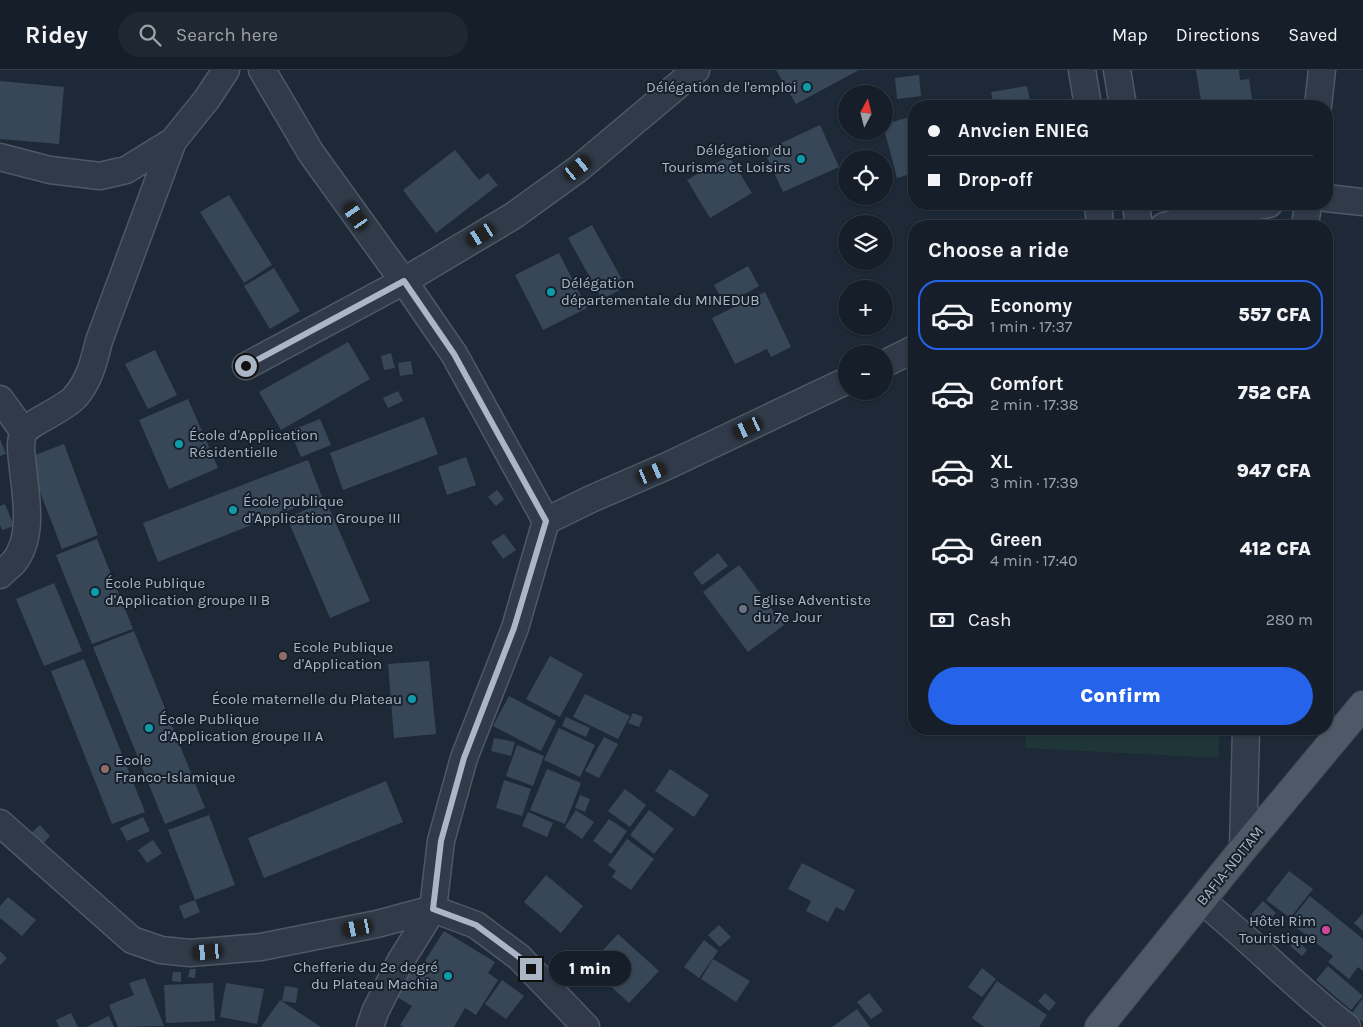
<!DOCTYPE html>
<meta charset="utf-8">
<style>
:root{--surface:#161f29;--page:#1f2731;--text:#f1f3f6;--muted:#9ea2a8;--line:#353d46;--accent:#2563eb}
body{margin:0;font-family:Karla,sans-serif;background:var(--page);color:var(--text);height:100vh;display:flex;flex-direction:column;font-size:19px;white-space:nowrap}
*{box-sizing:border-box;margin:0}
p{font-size:16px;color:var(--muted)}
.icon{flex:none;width:28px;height:28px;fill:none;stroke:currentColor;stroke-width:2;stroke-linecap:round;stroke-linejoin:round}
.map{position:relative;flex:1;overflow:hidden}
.panel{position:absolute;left:908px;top:150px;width:425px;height:515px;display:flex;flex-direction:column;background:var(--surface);border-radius:20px;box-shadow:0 1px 4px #0004,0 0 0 1px var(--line)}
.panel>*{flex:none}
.guide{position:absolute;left:908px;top:30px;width:425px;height:110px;border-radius:20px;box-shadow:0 1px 4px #0004,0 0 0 1px var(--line);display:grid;align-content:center;height:110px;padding:0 20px;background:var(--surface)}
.needle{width:32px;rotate:7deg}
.buttons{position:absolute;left:838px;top:15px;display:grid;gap:10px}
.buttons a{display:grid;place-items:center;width:55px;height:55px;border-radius:50%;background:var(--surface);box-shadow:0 1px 4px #0004,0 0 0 1px var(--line);font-size:25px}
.end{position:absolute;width:22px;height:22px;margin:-11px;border:6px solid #aab5c5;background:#111;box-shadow:0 0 0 2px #111}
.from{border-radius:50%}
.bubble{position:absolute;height:35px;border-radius:18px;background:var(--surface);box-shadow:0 1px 4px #0004,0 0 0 1px var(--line);font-size:16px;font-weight:800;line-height:35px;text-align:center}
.car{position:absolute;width:15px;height:30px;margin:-15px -8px;border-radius:6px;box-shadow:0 0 4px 1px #0007;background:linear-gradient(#222 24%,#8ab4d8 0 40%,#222 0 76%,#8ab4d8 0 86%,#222 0)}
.guide b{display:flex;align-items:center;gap:18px;height:48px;font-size:19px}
.guide b+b{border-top:1px solid var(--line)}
.guide i{width:12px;height:12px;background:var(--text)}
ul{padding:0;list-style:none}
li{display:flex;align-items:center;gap:15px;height:70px;margin:0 10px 8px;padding:0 10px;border:2px solid transparent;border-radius:20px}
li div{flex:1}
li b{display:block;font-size:19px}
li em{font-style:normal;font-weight:800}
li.active{border-color:var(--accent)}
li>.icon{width:45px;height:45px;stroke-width:1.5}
h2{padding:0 20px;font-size:22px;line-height:60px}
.pay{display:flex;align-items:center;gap:12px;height:55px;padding:0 20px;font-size:19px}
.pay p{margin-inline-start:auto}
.primary-button{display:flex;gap:10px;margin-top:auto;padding:10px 20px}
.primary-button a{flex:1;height:58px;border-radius:30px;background:var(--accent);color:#fff;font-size:20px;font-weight:800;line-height:58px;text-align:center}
header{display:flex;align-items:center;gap:30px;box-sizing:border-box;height:70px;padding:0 25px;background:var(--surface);border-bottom:1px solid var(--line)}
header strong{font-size:24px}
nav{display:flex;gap:28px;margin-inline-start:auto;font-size:18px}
.search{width:350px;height:45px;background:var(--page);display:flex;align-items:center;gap:12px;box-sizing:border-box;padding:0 18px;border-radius:28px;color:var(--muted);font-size:19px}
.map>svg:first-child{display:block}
</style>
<header>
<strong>Ridey</strong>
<div class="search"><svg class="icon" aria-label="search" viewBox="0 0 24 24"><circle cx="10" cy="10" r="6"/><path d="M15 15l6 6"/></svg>Search here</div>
<nav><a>Map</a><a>Directions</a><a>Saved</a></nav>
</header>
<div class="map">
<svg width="1363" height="957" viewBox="0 0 1363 957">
<rect width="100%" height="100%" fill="#1d2937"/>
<path fill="#1f3638" d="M1026 659H1220L1218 688 1025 678Z"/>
<path fill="#384758" d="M776 0H859L796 34Z
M1196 0H1239L1240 10 1249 9 1253 36H1202Z
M919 5 921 26 897 29 895 8Z
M0 11 64 17 59 74 0 69Z
M1027 16 1031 36H994L991 22Z
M869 17 870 24H849V22Z
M914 46V103L897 108 884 59V54Z
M820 55 839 97 783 122 764 81Z
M455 80 479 110 488 103 498 115 436 163 403 120Z
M729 86 752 123 710 148 687 110Z
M229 125 272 195 244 213 200 142Z
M592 155 626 217 602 229 568 168Z
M559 183 587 238 543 260 515 205Z
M748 196 759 216 725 235 714 215Z
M274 198 300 241 270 259 244 216Z
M765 222 791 277 771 287 767 279 735 294 712 248Z
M348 272 370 309 281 360 259 322Z
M155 280 177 325 148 339 125 294Z
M391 283 395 298 384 300 381 286Z
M411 291 413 304 400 306 398 293Z
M398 321 403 331 388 338 383 328Z
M188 329 218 398 169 419 139 350Z
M424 347 438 384 343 420 330 383Z
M320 349 331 375 301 387 290 361Z
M0 369 6 384 0 386Z
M64 374 98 465 62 479 27 388Z
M466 387 476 415 447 425 438 397Z
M308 390 322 427 158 492 143 453Z
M497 420 504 429 496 436 488 427Z
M326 431 370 531 330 548 287 448Z
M5 434 14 456 2 460 0 455V436Z
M504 464 516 480 503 489 491 472Z
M97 469 133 559 92 574 56 485Z
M718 483 728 496 702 515 693 503Z
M739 495 784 555 748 582 703 522Z
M54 513 82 581 44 596 16 529Z
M134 561 205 738 165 754 93 577Z
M550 586 583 604 560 647 526 629Z
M84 589 145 742 112 754 51 601Z
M429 591 436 664 394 668 388 594Z
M585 624 630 646 618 669 573 647Z
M509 626 556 651 541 681 493 656Z
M633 643 643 647 639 657 628 653Z
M566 647 590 658 586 667 562 656Z
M559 658 595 675 580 707 544 690Z
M604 667 618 674 599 708 585 701Z
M494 668 515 672 511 686 491 681Z
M517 675 544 686 533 716 506 706Z
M547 699 581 713 565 754 530 740Z
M670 699 709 725 694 747 655 721Z
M504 710 531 719 522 746 496 738Z
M386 711 403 752 264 808 248 768Z
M625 719 646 735 630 757 608 741Z
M580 725 590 729 585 742 575 738Z
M576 740 594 752 582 769 565 757Z
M649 740 674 759 654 784 630 765Z
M528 742 553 753 547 767 522 756Z
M209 745 235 815 195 830 168 760Z
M143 747 150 761 127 771 120 758Z
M609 749 627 761 611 784 593 771Z
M40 755 50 766 40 777 29 765Z
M627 769 654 789 631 820 612 807 616 801 608 795Z
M153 770 162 783 147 793 138 780Z
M802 793 855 820 844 841 836 837 828 852 806 841 811 831 788 819Z
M1289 801 1313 819 1290 848 1266 830Z
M546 805 583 836 561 863 524 832Z
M1310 826 1363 869V901L1358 897 1349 909 1328 892 1333 886 1289 852Z
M8 827 36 850 22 866 0 848V836Z
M195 830 200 842 184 849 179 836Z
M1263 831 1276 843 1262 859 1248 848Z
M1363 843V861L1354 853Z
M719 855 731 867 720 877 708 865Z
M444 861 495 892 488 903 498 910 476 945 465 938 454 957H403L400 955 412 936 392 924 410 895 419 900Z
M618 864 659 901 629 933 588 896Z
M1296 869 1307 880 1302 886 1290 876Z
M704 870 718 881 699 908 684 897Z
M0 881 7 888 0 895Z
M713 889 750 911 736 932 701 909Z
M1328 896 1363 926 1351 940 1316 910Z
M982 898 996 909 982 927 968 917Z
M190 899H196L195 908 188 907Z
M173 902H181V912L172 911Z
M145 908 164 956 118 957 109 935 134 925 129 913Z
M502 910 524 926 506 949 485 934Z
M997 911 1047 945 1039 957H984L972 948Z
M213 913 215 951 166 953 164 915Z
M226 913 264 919 257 954 220 947Z
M285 916 298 918 296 933 282 931Z
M869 923 883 941 871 949 857 932Z
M1045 923 1056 933 1049 941 1038 931Z
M1363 928V952L1352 943Z
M280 930 321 957H261Z
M857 939 870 957H832Z
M71 943 78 957H59L56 950Z
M109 946 114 957H86Z"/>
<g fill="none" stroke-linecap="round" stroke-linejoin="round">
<defs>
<path id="minor" d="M262 0 311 83 412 223 454 284 546 451 515 558 464 688 441 771 433 839 400 892 375 942 370 957
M1082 0 1088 36
M1117 0 1123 36
M1318 36 1322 0
M0 87 50 100 100 106 126 100 173 71 207 29 226 0
M1326 128 1363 132
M1098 134 1100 156
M1136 134 1139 156
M1164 156 1208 145 1269 134
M1305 156 1308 134
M884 294 914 279
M246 296 404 211 513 146 578 99 696 0
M0 329 24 362
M546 451 591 429 667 396 846 311
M0 505C5 500 10 496 14 492 34 467 26 427 23 399 22 387 19 375 23 364 27 353 64 340 75 327 89 312 94 291 99 271L173 71
M0 753 132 870 161 880 190 883 261 877 377 854 433 839 476 855 519 887 586 957
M1243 779 1246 659
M1202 831C1252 871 1296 918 1347 957"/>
<path id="major" d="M1099 957 1243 779 1363 635"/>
</defs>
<use href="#minor" stroke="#4e5866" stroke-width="29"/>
<use href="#major" stroke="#3a4451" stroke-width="30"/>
<use href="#minor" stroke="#303a48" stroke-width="26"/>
<use href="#major" stroke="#4e5968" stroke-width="28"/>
</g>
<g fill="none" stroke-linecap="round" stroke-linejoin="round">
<path stroke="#aab5c5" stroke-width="6" d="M246 296 404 211 454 284 546 451 514 558 464 688 441 771 433 839 476 855 519 887 531 899"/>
</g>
<g fill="#0f9aa8" stroke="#16202c" stroke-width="2">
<circle cx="807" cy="17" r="5"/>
<circle cx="801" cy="89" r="5"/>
<circle cx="551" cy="222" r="5"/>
<circle cx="179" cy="374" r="5"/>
<circle cx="233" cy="440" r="5"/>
<circle cx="95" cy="522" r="5"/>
<circle cx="412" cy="629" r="5"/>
<circle cx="149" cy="658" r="5"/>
<circle cx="448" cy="906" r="5"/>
</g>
<circle fill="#6b7280" stroke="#16202c" stroke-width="2" cx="743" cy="539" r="5"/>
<g fill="#8d6e63" stroke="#16202c" stroke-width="2">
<circle cx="283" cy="586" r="5"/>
<circle cx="105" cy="699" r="5"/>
</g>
<circle fill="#d1479c" stroke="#16202c" stroke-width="2" cx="1326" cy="860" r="5"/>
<g text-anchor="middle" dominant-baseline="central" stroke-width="4" stroke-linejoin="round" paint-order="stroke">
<g font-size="15" fill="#aab5c5" stroke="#16202c" text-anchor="start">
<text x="797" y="17" text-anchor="end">Délégation de l'emploi</text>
<text x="791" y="80" text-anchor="end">Délégation du<tspan x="791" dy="17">Tourisme et Loisirs</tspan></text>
<text x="561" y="213">Délégation<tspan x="561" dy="17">départementale du MINEDUB</tspan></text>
<text x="189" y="365">École d'Application<tspan x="189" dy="17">Résidentielle</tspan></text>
<text x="243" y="431">École publique<tspan x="243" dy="17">d'Application Groupe III</tspan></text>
<text x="105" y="513">École Publique<tspan x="105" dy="17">d'Application groupe II B</tspan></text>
<text x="753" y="530">Eglise Adventiste<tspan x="753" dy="17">du 7e Jour</tspan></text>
<text x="293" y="577">Ecole Publique<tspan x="293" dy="17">d'Application</tspan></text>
<text x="402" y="629" text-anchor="end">École maternelle du Plateau</text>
<text x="159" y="649">École Publique<tspan x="159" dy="17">d'Application groupe II A</tspan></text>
<text x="115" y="690">Ecole<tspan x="115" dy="17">Franco-Islamique</tspan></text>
<text x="1316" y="851" text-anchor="end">Hôtel Rim<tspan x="1316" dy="17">Touristique</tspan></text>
<text x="438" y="897" text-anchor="end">Chefferie du 2e degré<tspan x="438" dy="17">du Plateau Machia</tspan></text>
</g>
<g font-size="15" fill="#aab5c5" stroke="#16202c">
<text transform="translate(1230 796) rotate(-51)">BAFIA-NDITAM</text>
</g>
</g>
</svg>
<div class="buttons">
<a><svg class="needle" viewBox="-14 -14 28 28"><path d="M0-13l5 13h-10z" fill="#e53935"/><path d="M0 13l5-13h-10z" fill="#9ea2a8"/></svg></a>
<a><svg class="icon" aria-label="locate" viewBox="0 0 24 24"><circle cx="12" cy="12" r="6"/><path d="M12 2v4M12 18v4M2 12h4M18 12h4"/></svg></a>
<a><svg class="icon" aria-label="layers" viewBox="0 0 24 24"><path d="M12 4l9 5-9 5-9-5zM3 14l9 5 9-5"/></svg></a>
<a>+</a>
<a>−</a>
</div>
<i class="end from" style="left:246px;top:296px"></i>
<i class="end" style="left:531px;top:899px"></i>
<div class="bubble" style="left:549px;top:881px;width:82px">1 min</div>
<i class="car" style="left:578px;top:98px;rotate:51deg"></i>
<i class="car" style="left:356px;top:146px;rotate:325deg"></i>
<i class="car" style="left:481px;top:165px;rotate:239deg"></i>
<i class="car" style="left:748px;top:358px;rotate:245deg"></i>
<i class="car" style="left:652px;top:403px;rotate:67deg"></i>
<i class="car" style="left:358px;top:858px;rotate:259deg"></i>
<i class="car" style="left:208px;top:882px;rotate:265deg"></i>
<div class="guide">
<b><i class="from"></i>Anvcien ENIEG</b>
<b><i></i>Drop-off</b>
</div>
<section class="panel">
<h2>Choose a ride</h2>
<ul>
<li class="active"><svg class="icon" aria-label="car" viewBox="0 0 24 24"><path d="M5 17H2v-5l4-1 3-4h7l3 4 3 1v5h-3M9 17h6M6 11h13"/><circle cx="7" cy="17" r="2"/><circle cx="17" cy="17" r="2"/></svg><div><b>Economy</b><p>1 min · 17:37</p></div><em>557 CFA</em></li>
<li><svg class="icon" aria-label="car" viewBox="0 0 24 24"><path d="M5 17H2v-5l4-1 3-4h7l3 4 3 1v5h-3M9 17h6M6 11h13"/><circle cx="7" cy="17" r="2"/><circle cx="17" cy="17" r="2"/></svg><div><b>Comfort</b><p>2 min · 17:38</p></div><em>752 CFA</em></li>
<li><svg class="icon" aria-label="car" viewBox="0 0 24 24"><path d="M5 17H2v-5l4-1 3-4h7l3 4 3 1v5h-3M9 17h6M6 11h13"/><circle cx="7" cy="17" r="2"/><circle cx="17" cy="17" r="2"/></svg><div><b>XL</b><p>3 min · 17:39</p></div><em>947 CFA</em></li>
<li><svg class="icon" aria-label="car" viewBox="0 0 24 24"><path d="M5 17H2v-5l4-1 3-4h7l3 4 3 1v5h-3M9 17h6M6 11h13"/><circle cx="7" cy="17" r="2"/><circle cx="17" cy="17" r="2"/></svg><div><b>Green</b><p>4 min · 17:40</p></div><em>412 CFA</em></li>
</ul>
<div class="pay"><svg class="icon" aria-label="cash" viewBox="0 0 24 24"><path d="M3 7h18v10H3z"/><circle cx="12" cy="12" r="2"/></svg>Cash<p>280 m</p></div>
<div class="primary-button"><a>Confirm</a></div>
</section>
</div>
